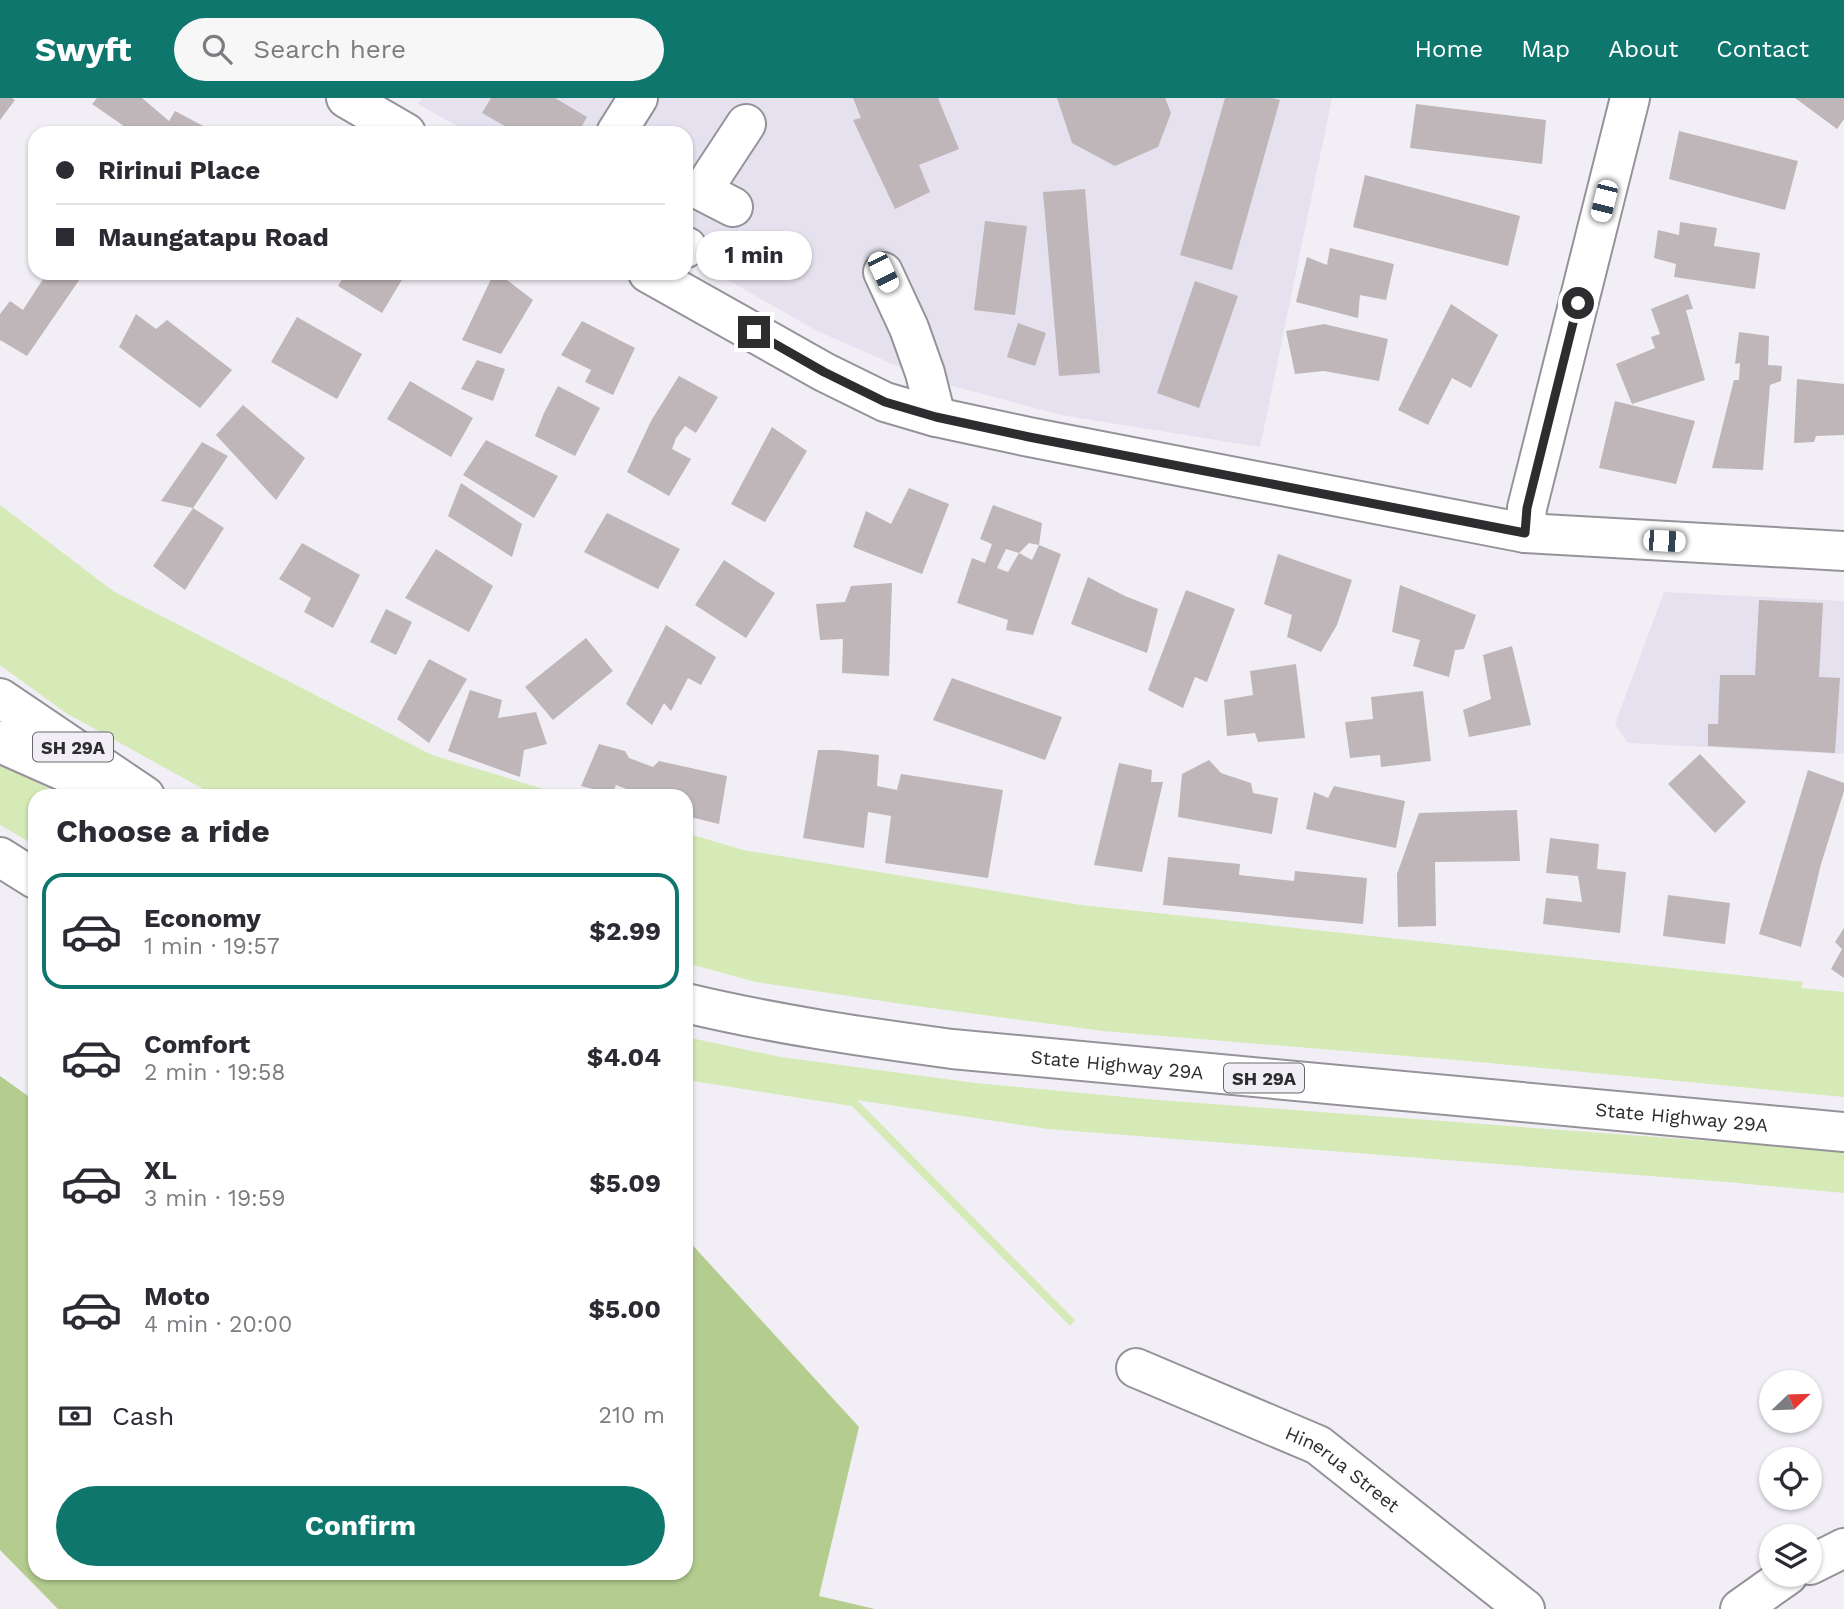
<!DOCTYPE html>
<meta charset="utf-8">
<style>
:root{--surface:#fff;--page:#f7f7f7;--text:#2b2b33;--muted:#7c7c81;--line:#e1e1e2;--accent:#0f766e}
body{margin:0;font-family:"Work Sans",sans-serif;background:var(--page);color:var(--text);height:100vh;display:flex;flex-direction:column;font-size:26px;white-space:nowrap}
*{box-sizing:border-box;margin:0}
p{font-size:23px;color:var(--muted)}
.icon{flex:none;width:38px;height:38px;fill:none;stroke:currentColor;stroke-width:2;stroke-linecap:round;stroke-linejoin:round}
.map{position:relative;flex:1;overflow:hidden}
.details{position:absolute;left:28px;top:691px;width:665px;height:791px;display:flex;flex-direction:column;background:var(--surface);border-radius:21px;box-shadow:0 2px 5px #0004}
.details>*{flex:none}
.hud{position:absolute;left:28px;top:28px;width:665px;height:154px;border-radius:21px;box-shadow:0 2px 5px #0004;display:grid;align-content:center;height:154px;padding:0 28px;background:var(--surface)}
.needle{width:46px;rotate:67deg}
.controls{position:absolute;left:1759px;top:1272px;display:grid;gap:14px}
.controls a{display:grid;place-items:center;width:63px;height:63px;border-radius:50%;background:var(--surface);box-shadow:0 2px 5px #0004;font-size:35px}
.end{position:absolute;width:32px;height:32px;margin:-16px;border:9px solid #2d2c2e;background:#fff;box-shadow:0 0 0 4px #fff}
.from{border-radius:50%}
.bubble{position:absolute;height:49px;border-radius:24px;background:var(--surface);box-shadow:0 2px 5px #0004;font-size:23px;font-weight:700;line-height:49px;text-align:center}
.car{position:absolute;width:21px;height:42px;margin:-21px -10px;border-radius:9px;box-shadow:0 0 5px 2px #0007;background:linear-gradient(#fff 24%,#345 0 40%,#fff 0 76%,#345 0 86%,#fff 0)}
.hud b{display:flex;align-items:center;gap:24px;height:66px;font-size:26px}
.hud b+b{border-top:2px solid var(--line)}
.hud i{width:18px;height:18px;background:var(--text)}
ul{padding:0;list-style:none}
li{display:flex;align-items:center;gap:21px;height:116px;margin:0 14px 10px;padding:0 14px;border:4px solid transparent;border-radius:21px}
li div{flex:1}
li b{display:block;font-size:26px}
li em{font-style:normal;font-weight:700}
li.selected{border-color:var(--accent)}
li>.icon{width:63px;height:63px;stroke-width:1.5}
h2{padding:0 28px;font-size:32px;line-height:84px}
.pay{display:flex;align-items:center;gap:18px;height:77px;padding:0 28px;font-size:26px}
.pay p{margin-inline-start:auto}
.action{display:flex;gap:14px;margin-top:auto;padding:14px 28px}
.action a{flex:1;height:80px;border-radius:42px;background:var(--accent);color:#fff;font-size:28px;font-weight:700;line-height:80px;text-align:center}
header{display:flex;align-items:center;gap:42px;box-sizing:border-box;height:98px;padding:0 35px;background:var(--accent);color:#fff}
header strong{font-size:33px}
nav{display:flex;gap:38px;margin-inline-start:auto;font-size:24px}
.search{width:490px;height:63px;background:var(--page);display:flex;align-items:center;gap:18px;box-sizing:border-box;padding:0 24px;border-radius:38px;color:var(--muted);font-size:26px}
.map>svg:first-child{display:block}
</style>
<header>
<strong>Swyft</strong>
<div class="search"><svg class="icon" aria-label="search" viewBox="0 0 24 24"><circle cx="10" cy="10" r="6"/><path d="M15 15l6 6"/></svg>Search here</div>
<nav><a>Home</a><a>Map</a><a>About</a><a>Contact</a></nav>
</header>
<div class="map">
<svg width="1844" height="1511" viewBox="0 0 1844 1511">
<rect width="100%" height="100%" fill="#f1eff5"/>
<path fill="#e6e1ef" d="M422 0H1332L1260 349 1061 317 927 281 817 233 686 158V35H469L418 6Z
M1664 494 1844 503V656L1628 645 1615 626Z"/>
<path fill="#d5eab6" d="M0 407 113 493 432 657 566 698H216L66 615 0 567Z
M0 662 61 698H35V747L0 727Z
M686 735 743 752 1081 807 1803 884 1801 890 1844 894V999L1468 963 1103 933 909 907 756 884 686 865Z
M686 939 781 959 975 985 1146 1001 1844 1053V1095L1727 1084 1048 1031 857 1002 1075 1222 1070 1228 852 1008 686 982Z"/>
<path fill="#b4cd8e" d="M0 978 35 1003V1475H686V1140L859 1329 819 1498 875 1511H58L0 1452Z"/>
<path fill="#beb6b8" d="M0 0H12L15 2 0 22Z
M97 0H142L169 23 175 13 207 30 204 35H134L92 6Z
M491 0H555L587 19 578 35H517L482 15Z
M853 0H938L959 51 919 67 930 94 895 111 853 22 861 20Z
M1057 0H1165L1171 15 1158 49 1115 68 1072 45Z
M1225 0H1272L1280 2 1232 172 1180 157Z
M1795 0H1844V21L1837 31Z
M1416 6 1546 22 1542 66 1410 50Z
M1679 33 1798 63 1785 112 1669 81Z
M1365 77 1520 118 1508 168 1353 129Z
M1085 91 1100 275 1059 278 1043 94Z
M985 123 1027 128 1015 217 974 212Z
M1680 124 1717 130 1714 148 1760 155 1755 191 1674 179 1676 166 1654 160 1658 132 1679 137Z
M1330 150 1394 166 1386 202 1360 197 1358 220 1296 204 1307 159 1327 167Z
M47 175H84L27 258 0 242V216L10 203 23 212Z
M346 175H406L382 215 338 188Z
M494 175H498L533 202 501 256 462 242Z
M1195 183 1238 198 1199 310 1157 295Z
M1688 196 1693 211 1686 212 1705 282 1632 306 1616 266 1655 250 1651 239 1660 236 1651 211Z
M1451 206 1498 237 1471 290 1452 280 1428 327 1398 312Z
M136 216 156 231 167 222 232 272 200 310 119 249Z
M297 219 362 256 337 301 271 264Z
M582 223 635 250 613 297 585 284 591 272 561 257Z
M1018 225 1046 235 1035 268 1007 259Z
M1324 226 1388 241 1379 283 1324 273 1295 276 1286 233Z
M1739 234 1769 238 1768 267 1782 268 1781 283 1770 287 1763 372 1712 370 1734 282H1739L1740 265 1735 266Z
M477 262 505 271 493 303 461 291Z
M679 278 718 299 696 335 685 328 676 340 672 351 691 361 669 398 627 374 651 323Z
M1797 281 1844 286V337L1816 338 1814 344 1794 345Z
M410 283 473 320 451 359 387 321Z
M558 288 600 310 575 358 535 338 544 315Z
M1615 303 1695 323 1676 386 1599 370Z
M243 307 305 360 276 402 216 337Z
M772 329 807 353 765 424 731 406Z
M486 342 558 378 534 420 463 377Z
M202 344 228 358 193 410 161 403Z
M461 385 522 426 512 459 448 418Z
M909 390 949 406 922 476 853 449 866 413 891 426Z
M993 407 1042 425 1039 447 1029 445 1019 455 1006 451 997 470 1008 474 1019 455 1032 462 1039 447 1061 456 1033 537 1006 532 1008 522 957 505 972 460 985 465 992 446 980 441Z
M193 410 224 430 185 492 153 468Z
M607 415 680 451 658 491 584 454Z
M302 445 360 477 333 530 304 514 311 500 279 481Z
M436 451 493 488 469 534 405 500Z
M1278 456 1352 482 1337 527 1321 554 1287 539 1292 517 1264 506Z
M724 462 775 495 746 540 695 507Z
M1088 479 1125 498 1158 511 1147 555 1071 526Z
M892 485 889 578 842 575 843 541 820 542 816 506 845 504 851 488Z
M1400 487 1476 517 1464 551 1455 552 1449 579 1413 568 1420 542 1392 534Z
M1186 492 1235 511 1207 584 1195 579 1183 610 1148 592Z
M1759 502 1823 505 1819 579 1840 580 1835 655 1708 648V626H1718L1720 577H1755Z
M386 511 412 524 396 557 370 544Z
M666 527 716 559 701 587 688 580 671 613 664 605 652 627 626 606Z
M586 540 613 573 553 622 525 589Z
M1512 548 1531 627 1469 639 1463 612 1491 601 1483 557Z
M429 561 467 581 429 645 397 621Z
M1296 566 1305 640 1258 644 1255 635 1227 638 1224 602 1253 597 1250 573Z
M952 580 1062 619 1045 662 933 622Z
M470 592 502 602 498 620 536 614 547 646 524 652 520 679 448 653Z
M1423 593 1431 663 1381 669 1380 657 1350 660 1345 624 1373 621 1371 599Z
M599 646 625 653 629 660 653 669 659 663 727 678 719 726 686 718V698H645L616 687 612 696 581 688Z
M818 652H837L879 657 877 688 897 692 901 676 1003 692 988 780 885 765 891 718 868 714 864 750 803 740Z
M1700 656 1746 704 1715 735 1668 686Z
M1209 662 1221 675 1251 685 1253 695 1278 700 1272 736 1178 719 1182 676Z
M1119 665 1152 672 1151 684H1163L1142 774 1094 767Z
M1808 672 1844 685V693L1821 766 1801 849 1759 836Z
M1334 688 1405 703 1396 750 1306 731 1314 694 1328 700Z
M1517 712 1520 763 1435 764 1436 828 1398 829 1397 776 1419 715Z
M1550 740 1599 746 1597 771 1626 774 1620 835 1543 826 1546 800 1582 804 1578 778 1546 775Z
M1168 759 1240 766 1239 777 1294 783 1295 773 1367 780 1363 826 1163 807Z
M1668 797 1730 805 1725 846 1663 838Z
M1844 830V880L1831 871 1842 851 1835 844Z"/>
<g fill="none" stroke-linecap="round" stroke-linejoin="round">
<defs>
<g id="minor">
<path d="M346 0 406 35"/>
<path d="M616 35 638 0"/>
<path d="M733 109 702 93 746 26"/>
<path d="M686 150 687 149"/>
<path d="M883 174 909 230 925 275 936 319"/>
<path d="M648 175 824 274 885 304 936 319 1029 339 1525 435 1844 453"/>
<path d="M1525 435 1527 410 1630 0"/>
<path d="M0 759 35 781"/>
<path id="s1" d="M1136 1270 1318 1347 1525 1511"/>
<path d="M1810 1467 1844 1450"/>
<path d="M1740 1511 1788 1477"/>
</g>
<g id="highway">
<path d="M0 600 145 698"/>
<path d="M0 643 9 649 99 689"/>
<path id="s2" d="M686 905C774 926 863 939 952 951L1844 1034"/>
</g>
</defs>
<use href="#minor" stroke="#959399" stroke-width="42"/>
<use href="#highway" stroke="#959399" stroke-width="42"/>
<use href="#minor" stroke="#fff" stroke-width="38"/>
<use href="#highway" stroke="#fff" stroke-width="38"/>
</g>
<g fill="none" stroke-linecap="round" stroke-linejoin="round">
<path stroke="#2d2c2e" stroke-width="9" d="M754 234 824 274 885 304 936 319 1029 339 1525 435 1527 410 1578 205"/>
</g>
<g text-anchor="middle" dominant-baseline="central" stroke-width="6" stroke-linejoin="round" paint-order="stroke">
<g fill="#f1eff5" stroke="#68666a" stroke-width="2">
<rect x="33" y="634.5" width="80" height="29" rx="5"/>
<rect x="1224" y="965.5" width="80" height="29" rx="5"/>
</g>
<g font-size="18" font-weight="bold" fill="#2d2c2e">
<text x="73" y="649">SH 29A</text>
<text x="1264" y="980">SH 29A</text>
</g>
<g font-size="19" fill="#2d2c2e" stroke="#f1eff5">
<text stroke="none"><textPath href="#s2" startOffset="436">State Highway 29A</textPath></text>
<text stroke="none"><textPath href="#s2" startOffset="1003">State Highway 29A</textPath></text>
<text stroke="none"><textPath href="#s1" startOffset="231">Hinerua Street</textPath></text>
</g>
</g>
</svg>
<div class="controls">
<a><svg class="needle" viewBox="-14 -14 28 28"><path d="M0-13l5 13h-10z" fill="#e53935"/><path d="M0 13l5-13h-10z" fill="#7c7c81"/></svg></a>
<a><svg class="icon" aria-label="locate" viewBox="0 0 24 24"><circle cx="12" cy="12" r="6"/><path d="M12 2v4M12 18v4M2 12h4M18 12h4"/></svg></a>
<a><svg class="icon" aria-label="layers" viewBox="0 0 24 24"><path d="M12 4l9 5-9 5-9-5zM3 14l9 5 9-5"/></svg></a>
</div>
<i class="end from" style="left:1578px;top:205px"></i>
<i class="end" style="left:754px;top:234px"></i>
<div class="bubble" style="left:696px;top:133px;width:116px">1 min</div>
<i class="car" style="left:1604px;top:103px;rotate:194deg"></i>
<i class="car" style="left:883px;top:174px;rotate:154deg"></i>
<i class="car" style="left:1664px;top:443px;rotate:93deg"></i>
<div class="hud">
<b><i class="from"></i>Ririnui Place</b>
<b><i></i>Maungatapu Road</b>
</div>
<section class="details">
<h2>Choose a ride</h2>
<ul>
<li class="selected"><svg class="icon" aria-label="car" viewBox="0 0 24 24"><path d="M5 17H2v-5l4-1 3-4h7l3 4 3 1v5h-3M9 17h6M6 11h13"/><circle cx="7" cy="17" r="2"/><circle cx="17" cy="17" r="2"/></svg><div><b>Economy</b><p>1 min · 19:57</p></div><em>$2.99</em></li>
<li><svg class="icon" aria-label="car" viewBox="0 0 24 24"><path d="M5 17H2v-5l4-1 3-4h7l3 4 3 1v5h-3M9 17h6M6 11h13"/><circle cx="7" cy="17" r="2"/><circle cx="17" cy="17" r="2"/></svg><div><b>Comfort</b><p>2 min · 19:58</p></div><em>$4.04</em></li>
<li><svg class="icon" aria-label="car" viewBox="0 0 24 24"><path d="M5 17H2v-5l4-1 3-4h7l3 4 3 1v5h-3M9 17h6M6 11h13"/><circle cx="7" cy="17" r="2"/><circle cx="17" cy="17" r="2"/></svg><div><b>XL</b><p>3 min · 19:59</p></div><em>$5.09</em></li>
<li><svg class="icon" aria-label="car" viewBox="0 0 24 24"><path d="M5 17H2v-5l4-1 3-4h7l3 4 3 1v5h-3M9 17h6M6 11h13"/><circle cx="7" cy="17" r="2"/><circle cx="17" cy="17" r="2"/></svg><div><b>Moto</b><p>4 min · 20:00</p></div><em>$5.00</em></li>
</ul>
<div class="pay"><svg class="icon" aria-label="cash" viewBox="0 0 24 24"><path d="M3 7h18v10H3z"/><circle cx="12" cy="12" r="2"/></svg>Cash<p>210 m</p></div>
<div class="action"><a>Confirm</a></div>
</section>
</div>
